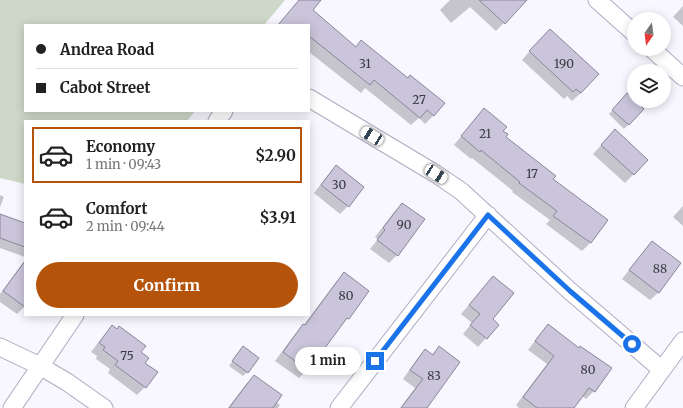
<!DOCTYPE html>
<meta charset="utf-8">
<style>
:root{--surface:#fff;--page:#f6f6f6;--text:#222;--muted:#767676;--line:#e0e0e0;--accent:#b45309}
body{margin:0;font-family:Merriweather,serif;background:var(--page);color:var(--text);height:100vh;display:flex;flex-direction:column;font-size:15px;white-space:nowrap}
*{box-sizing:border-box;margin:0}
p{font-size:13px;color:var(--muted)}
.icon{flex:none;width:22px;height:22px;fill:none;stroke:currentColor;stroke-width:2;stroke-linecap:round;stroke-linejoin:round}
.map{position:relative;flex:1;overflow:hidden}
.side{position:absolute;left:24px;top:120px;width:286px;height:196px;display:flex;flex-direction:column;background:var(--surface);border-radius:0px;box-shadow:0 2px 10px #0003}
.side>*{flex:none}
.hud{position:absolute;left:24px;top:24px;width:286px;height:88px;border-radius:0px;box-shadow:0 2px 10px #0003;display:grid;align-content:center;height:88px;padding:0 12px;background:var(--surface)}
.needle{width:26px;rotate:194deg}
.buttons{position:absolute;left:627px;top:12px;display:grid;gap:8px}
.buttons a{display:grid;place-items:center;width:44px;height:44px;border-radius:50%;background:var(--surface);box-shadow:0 2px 10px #0003;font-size:20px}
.end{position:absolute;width:18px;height:18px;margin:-9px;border:5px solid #1a73e8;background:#fff;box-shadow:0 0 0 2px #fff}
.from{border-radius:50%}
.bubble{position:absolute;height:28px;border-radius:14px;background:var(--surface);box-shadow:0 2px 10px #0003;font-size:13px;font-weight:700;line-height:28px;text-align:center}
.car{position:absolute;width:12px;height:24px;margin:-12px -6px;border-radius:5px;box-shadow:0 0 3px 1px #0007;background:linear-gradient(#fff 24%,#345 0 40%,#fff 0 76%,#345 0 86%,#fff 0)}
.hud b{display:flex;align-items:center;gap:14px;height:38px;font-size:15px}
.hud b+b{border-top:1px solid var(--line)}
.hud i{width:10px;height:10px;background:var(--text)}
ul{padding:7px 0 0;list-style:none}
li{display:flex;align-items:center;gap:12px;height:56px;margin:0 8px 6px;padding:0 4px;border:2px solid transparent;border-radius:0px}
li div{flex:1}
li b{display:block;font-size:15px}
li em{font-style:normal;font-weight:700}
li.on{border-color:var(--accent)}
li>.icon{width:36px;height:36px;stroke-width:1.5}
.cta{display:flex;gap:8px;margin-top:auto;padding:8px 12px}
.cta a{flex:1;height:46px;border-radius:24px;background:var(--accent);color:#fff;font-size:16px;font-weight:700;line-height:46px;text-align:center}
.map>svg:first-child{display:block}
</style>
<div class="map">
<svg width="683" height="408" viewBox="0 0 683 408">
<rect width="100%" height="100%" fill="#f8f6ff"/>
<path fill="#cdd8c8" d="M0 0H285L264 25H25V111H195L187 121H25V184L0 178Z"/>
<path fill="#0003" d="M300 0H306L311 10 355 48 361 42 434 115 425 124 419 118 411 125 365 88 361 93 309 52V25H278Z
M450 0H524L525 1 496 31 470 7 451 23 440 10Z
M683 6V26L673 17Z
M541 38 581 93 572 101 567 96 564 99 522 60Z
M628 95 643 109 624 129 609 114Z
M476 118 502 131 504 137 552 180 607 220 590 243 582 251 546 224 550 220 512 192 513 191 472 158 471 159 454 145Z
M607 139 647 160 625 183 593 154Z
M336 166 348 206 340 214 314 193 328 175Z
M0 195 4 197 0 207Z
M402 204 397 255 389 263 370 249 378 239 375 237 394 212Z
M683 206V226L673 217Z
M0 221 25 224V257L0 248Z
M652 243 659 292 650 300 622 279 644 251Z
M25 260V306L17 314 0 302V294Z
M344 274 348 318 340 325 307 370 299 378 275 361 295 334 303 326 336 282Z
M485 286 486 338 478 347 463 334 472 323 461 314Z
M548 326 594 391 586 399 582 396 573 408H519L516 405 547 364 528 350 540 334Z
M112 327 140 352 144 363 145 387 137 395 108 373 110 369 96 359 97 356 91 352 104 335Z
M243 348 247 372 243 376 229 366 239 352Z
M438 349 424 408H400L415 388 403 379 417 359 425 351 432 355Z
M255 376 276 402 280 405 278 408H228L246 384Z"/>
<path fill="#cac5da" stroke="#8b869a" d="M299 0H321L313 10 356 47 361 40 408 78 410 75 445 103 434 116 427 110 420 118 374 80 370 85 309 36V25H278Z
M479 0H527L505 24Z
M550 29 599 74 581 93 576 89 573 92 529 51Z
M627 93 634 99V101H636L644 109 629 125 612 110Z
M484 108 507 127 503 131 508 134 506 137 556 176 553 179 608 220 591 243 553 216 557 211 519 183 520 182 481 150 480 152 461 136Z
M615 129 648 160 634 175 601 145Z
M336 165 364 187 349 207 321 185Z
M402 203 425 219 398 256 377 240 385 230 383 228Z
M0 214 25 223V247L0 238Z
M652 241 681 263 659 293 629 270Z
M25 261V307L3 291Z
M344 272 369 291 349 319 347 318 308 371 283 352 303 324 305 325Z
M493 276 514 293 493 319 499 325 487 339 470 325 480 314 469 305Z
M548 324 579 348 580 346 612 368 595 392 589 388 574 408H537L523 397 554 356 535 341Z
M112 325 117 329 119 326 146 346 141 352 149 358 145 363 158 372 146 388 115 365 118 361 103 350 105 347 99 343Z
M243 346 259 358 248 373 232 361Z
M439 346 460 362 427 408H401L423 379 410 370 425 349 433 355Z
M254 375 282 395 273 408H229Z"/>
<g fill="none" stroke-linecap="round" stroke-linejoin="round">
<defs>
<path id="minor" d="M597 0 634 33
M652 49 683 77
M309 98 436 174 461 191 570 291 662 370
M217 121 224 111
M0 347 40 366 67 382 104 408
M12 408 75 315
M339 408 488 215
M634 408 683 341"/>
</defs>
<use href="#minor" stroke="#afabc0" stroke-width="19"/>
<use href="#minor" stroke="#fff" stroke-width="17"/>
</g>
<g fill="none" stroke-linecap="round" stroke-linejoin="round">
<path stroke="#1a73e8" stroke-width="5" d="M375 361 488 215 570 291 632 344"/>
</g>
<g text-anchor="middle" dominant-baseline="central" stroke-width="3" stroke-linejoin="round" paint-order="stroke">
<g font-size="12" fill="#3c3a44">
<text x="365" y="63">31</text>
<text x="564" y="63">190</text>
<text x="419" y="99">27</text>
<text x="485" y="133">21</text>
<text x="532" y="173">17</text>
<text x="339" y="184">30</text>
<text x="404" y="224">90</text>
<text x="660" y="268">88</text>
<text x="346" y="295">80</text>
<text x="127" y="355">75</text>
<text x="588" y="369">80</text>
<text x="434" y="375">83</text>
</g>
</g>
</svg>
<div class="buttons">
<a><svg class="needle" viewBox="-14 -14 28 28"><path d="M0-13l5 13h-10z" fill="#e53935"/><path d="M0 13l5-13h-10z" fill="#767676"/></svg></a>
<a><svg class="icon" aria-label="layers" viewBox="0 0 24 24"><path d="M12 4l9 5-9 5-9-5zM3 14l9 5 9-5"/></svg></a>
</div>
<i class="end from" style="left:632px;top:344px"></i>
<i class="end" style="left:375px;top:361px"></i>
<div class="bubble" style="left:295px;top:347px;width:66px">1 min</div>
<i class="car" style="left:372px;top:136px;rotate:301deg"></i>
<i class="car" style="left:436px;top:174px;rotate:123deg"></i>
<div class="hud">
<b><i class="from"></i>Andrea Road</b>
<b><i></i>Cabot Street</b>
</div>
<section class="side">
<ul>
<li class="on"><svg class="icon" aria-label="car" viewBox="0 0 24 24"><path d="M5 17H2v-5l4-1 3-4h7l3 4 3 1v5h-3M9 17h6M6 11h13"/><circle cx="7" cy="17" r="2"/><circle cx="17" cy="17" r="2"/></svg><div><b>Economy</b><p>1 min · 09:43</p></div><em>$2.90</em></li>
<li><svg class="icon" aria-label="car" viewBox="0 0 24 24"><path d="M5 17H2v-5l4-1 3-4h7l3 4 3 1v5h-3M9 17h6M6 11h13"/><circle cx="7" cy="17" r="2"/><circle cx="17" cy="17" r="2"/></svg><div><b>Comfort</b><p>2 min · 09:44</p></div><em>$3.91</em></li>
</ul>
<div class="cta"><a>Confirm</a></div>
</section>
</div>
